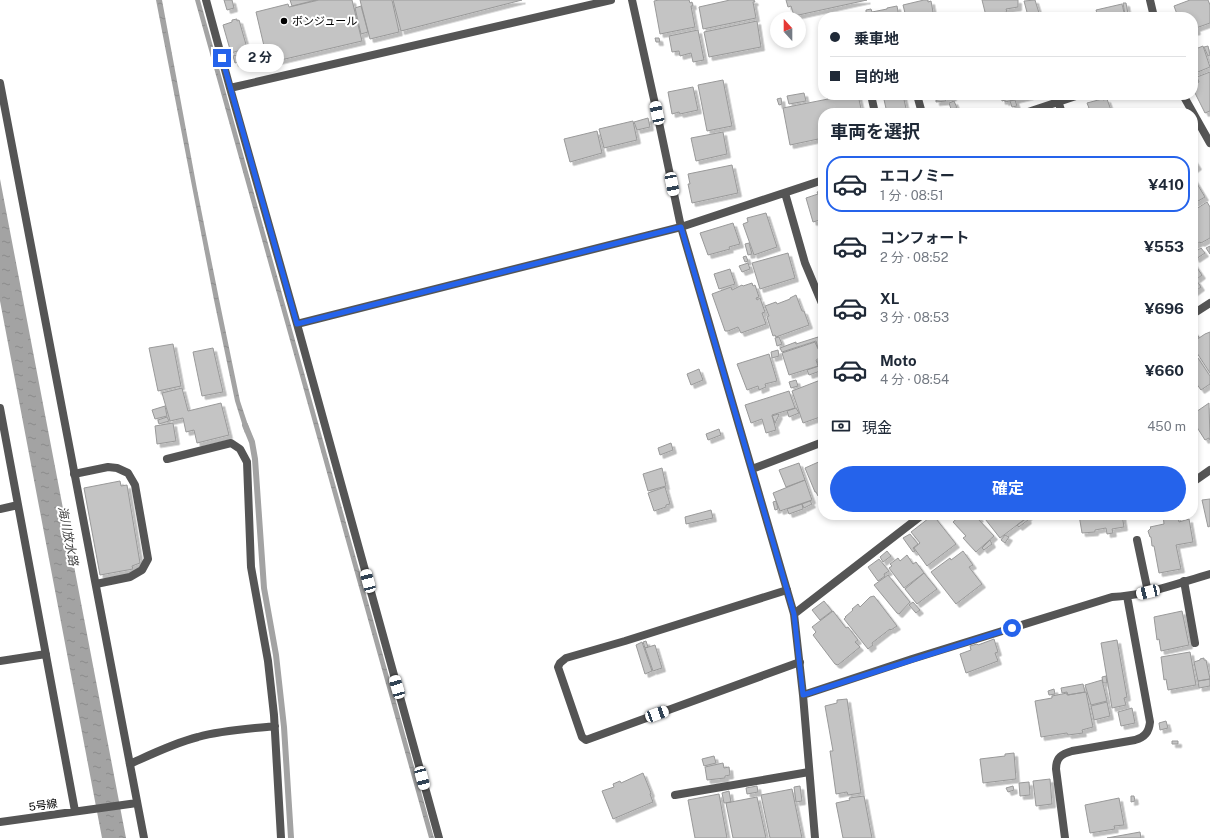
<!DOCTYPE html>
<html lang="ja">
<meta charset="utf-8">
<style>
:root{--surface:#fff;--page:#f2f2f3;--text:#1f2937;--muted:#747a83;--line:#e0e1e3;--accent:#2563eb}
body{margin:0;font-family:"Public Sans","Noto Sans JP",sans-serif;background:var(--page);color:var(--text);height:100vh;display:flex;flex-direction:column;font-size:15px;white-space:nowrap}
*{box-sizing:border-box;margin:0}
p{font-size:13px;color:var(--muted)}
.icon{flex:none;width:22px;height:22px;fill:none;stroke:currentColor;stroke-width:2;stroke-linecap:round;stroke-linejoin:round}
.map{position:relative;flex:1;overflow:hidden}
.sheet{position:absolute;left:818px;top:108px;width:380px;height:412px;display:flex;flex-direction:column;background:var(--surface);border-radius:16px;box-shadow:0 2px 6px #0003}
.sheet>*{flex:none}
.top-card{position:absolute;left:818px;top:12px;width:380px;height:88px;border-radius:16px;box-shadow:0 2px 6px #0003;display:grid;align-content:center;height:88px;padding:0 12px;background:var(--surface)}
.needle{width:26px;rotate:339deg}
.buttons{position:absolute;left:770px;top:12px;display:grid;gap:8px}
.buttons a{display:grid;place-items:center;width:36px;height:36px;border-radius:50%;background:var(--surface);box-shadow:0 2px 6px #0003;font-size:20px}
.end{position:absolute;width:18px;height:18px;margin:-9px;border:5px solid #2563eb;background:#fff;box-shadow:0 0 0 2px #fff}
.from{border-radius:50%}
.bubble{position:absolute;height:28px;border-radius:14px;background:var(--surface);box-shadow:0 2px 6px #0003;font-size:13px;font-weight:700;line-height:28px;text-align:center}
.car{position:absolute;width:12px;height:24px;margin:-12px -6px;border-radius:5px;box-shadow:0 0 3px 1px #0007;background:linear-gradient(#fff 24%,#345 0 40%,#fff 0 76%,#345 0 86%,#fff 0)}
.top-card b{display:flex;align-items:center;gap:14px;height:38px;font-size:15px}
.top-card b+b{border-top:1px solid var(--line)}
.top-card i{width:10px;height:10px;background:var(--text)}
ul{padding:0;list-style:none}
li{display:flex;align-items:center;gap:12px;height:56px;margin:0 8px 6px;padding:0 4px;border:2px solid transparent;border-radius:16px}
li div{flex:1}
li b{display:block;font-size:15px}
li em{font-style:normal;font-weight:700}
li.selected{border-color:var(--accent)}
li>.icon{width:36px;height:36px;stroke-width:1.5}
h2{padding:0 12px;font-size:18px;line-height:48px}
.pay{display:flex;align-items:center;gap:10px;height:44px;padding:0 12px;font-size:15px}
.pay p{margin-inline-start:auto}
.primary-button{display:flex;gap:8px;margin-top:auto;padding:8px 12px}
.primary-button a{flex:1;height:46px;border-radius:24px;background:var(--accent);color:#fff;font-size:16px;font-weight:700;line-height:46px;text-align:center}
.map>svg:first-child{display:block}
</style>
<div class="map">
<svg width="1210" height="838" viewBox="0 0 1210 838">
<defs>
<pattern id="water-ripples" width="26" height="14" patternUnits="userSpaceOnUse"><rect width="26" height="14" fill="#a3a3a3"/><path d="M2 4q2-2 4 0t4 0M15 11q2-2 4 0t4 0" fill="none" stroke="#8b8b8b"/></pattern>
<filter id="shadow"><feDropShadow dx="3.5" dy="3.5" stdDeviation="0" flood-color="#0004"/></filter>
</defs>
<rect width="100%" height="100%" fill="#fff"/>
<path fill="url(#water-ripples)" d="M156 0H162L197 189 219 299 240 401 250 431 245 433 235 401 214 300Z
M195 0H200L434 838H429Z
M0 179 126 838H102L0 301Z"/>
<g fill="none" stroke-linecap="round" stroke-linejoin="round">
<path stroke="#a3a3a3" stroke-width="6" d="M245 425 252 442 255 459 264 588 276 655 284 727 291 838"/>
</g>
<path fill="#c4c4c4" stroke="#999" filter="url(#shadow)" d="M224 0H232L234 8 227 10Z
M290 0H316L292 6Z
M319 0H352L362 41 268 63 256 12 288 4 289 7Z
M360 0H392L399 32 370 39Z
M393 0H522L401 31Z
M659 0H689L690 3 692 2 693 6H691L695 27 660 34 654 1Z
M730 0H754L755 2H753L756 18 703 29 699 7Z
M786 0H867L794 16 791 6 788 7Z
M924 0H928V2L931 1 933 12 931 13 932 17H906L903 5Z
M982 0H1018V7L1006 9 1007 12 986 16Z
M1035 0 1039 13 1028 16 1024 1Z
M1190 0H1208L1210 5V23L1196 28 1197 31 1193 32V17H1178L1174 6Z
M1123 3H1126L1128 14 1125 15Z
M1122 4 1125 17H1098L1096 10Z
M361 6 368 32 361 34 355 8Z
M897 6 899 17H865L864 14H866V10L871 9 872 12 887 9V8Z
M1089 14V17H1074Z
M237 19V21L239 20 247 48 231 53 223 25 232 22V20Z
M757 21 761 47 709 57 704 32Z
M698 30 704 60 693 62 691 53 680 56 679 51 672 52 669 36Z
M655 38H659L660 42H656Z
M1203 46 1210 67 1193 74V50Z
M1208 46 1210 55 1208 56 1204 47Z
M247 52 249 59 235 63 233 56Z
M1210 72V111L1205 113 1193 89H1195L1193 85 1199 82 1197 77Z
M1198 73V75L1196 77 1198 82 1193 84V75Z
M723 80 732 126 707 131 698 85Z
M693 87 698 110 680 114 679 112 672 114 668 92Z
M804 93 806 101 789 104 787 96Z
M827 95H858L862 113H823V138L790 145 783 108 828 99Z
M883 95H903L907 113H887Z
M935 95H953V97L936 100Z
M1001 95H1030V96L1005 102V100L1002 101Z
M781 98 782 104 779 105 777 99Z
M945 99 946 101 936 102V100Z
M1102 99 1103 100 1107 99 1112 113H1076V112L1089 108 1087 103Z
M1015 100 1017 106 1012 107 1010 101Z
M954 101 957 108 951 109 949 103Z
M648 118 650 127 637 130 634 122Z
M633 121 637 140 604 148 599 129Z
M597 131 602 153 570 162 564 139Z
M723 132 727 154 696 161 691 138Z
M1193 158 1198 166 1193 170Z
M732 165 738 193 692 203 688 184H690L688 174Z
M1193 177 1205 197 1193 204Z
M823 190V219L813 222 806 198 818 194 817 192Z
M1207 202 1210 207V238L1201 243 1200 242 1193 246V211Z
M766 213 777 247 754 255 743 224 748 222 747 218Z
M733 223 740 244 729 247 730 249 708 255 700 233Z
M749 243 752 254 748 255 745 244Z
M1210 246V254L1206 248Z
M1201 248 1205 253 1196 259 1193 253Z
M788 253 795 278 760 289 752 263Z
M746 256 748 261 745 262 743 257Z
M1193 262 1202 275 1197 279 1193 273Z
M748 263 750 269 742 272 739 266Z
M730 269 735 284 719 289 714 274Z
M1193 275 1201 287 1193 293Z
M752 283 753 286 755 285 759 297 756 298 757 300 760 298 765 312 762 313 766 324 741 333 738 327 728 331H725L712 294 731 287 732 290 742 285 743 286Z
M796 295 802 311H804L809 325 776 337 775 335 773 336 767 317 769 316 765 306 776 302 777 304 790 299V298Z
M1193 330 1199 337 1193 341Z
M1210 332V373L1193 347V342L1205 334Z
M779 337 782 344 777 346 775 338Z
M818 337 821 348H818L816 341 782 352 780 348 796 342V344Z
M815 342 818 349 821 348 823 356 816 360 818 366 789 375 782 353Z
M173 344 181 386 158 391 149 348Z
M213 348 223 392 202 396 193 352Z
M778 350 779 356 772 358 771 352Z
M769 354 777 381 765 384 766 387 759 390 758 386 747 390 737 364Z
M1196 355 1210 376V384L1201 390 1193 379V357Z
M823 357V370L809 375 807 370 819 366 817 361 822 359 821 358Z
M699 369 703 380 691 385 687 374Z
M823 379V416L803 423 792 391Z
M796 380 798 386 791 388 789 382Z
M182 388 188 411 221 403 229 435 197 443 194 430 186 432 183 418 170 421 162 393Z
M789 391 795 408 772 415 776 430 766 433 762 419 751 423 745 405Z
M1209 403 1210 440 1209 438 1205 440 1193 421V414Z
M165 406 167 416 155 419 152 410Z
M796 408 799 413 789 417 787 411Z
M778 414 779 415 775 423 772 416Z
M167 417 169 421 159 424 158 420Z
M173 423 176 441 157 444 155 426Z
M719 429 721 435 708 440 706 434Z
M671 443 673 450 660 455 658 448Z
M823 460V494L818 496 816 492H815L805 468Z
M799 463 805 480 786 487 779 470Z
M662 468 666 486 648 491 643 474Z
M805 480 812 500 780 511 773 493Z
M120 481 121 486 127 485 140 563 132 566 133 569 100 575 84 488Z
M665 487 670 504 666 505V507L654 511 648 493Z
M1210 499V526L1208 527 1202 500Z
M776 501 778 509 775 510 773 502Z
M810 501 812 504 804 508 802 504Z
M802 504 803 509 789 514 787 509Z
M711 510 713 518 686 524 685 517Z
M933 515 956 544 927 566 914 548 920 543 911 532Z
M961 515H977L980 518 978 519 994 536 976 552 963 538 966 536 953 522Z
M982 515H1028L1029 516 1000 538Z
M1079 515H1122L1124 527 1112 529 1113 533 1107 534 1106 528 1095 530V532L1082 533Z
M1163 515H1177L1179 522 1189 519 1193 542 1176 545 1181 569 1159 573 1154 546H1152L1151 537H1150L1148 531 1151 528 1150 527 1164 524Z
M1027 518 1028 520 1019 527 1017 525Z
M910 534 918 544 913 548 915 551 913 552 903 538Z
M1005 535 1009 537 1005 543 1001 540Z
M990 540 992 544 984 550 982 548Z
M887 551 891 556 883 562 880 557Z
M963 551 973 565 969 567 982 584 956 604 931 572 950 558 951 560Z
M907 555 913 564 916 562 924 573 904 588 889 568 892 566 890 564 898 558 900 561Z
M879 559 889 571 884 574 885 576 878 581 868 567Z
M924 573 937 589 917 604 905 589Z
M888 575 910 602 899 614 897 613 874 585Z
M874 596 897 626 891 630 890 629 872 643 873 645 868 649 844 619 846 617H845L853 610 852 609 858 604 860 607 870 597Z
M824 601 832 611 820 620 812 610Z
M913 602 920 610 916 613 909 605Z
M833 611 846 628 848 627 858 640 855 642 860 647 838 665 835 664 813 635 816 632 812 627Z
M1182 611 1189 645 1161 651 1159 639 1157 640 1154 617Z
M994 639 998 652 995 653 998 661 966 673 960 654 971 650 970 646 977 644 978 645Z
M1117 640 1127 697 1124 698 1126 705 1112 708 1101 643Z
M646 641 648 647 645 648 643 642Z
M642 642 652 671 645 674 636 645Z
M655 645 662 668 653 671 645 648Z
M1190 652 1196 685 1168 690 1166 679 1164 680 1161 657Z
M1204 658V660H1206L1210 679 1198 681 1194 662 1200 660V659Z
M1106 676 1107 683H1103L1102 677Z
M1210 679V686L1199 688 1198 681Z
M1102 680 1107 701 1091 705 1085 685Z
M1083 684 1085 692 1068 695 1067 692 1062 693 1061 688Z
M1054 689 1055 694 1049 695 1048 691Z
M1086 692 1093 727 1082 730 1083 733 1068 735 1067 733 1041 737 1035 701 1052 698V696L1067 693V695Z
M847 699 861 793 848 795 847 792 836 794 830 751H833L825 706 837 703V700Z
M1107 702 1110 716 1094 720 1091 706Z
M1132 708 1135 723 1121 726 1118 712Z
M1166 721 1168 728 1160 730 1159 723Z
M1172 741H1178V744H1172Z
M1014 753 1016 779 983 783 980 759 1005 756V754Z
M714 756 716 763 704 766 702 759Z
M723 763 724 768 729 767 730 775 725 776V778L707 780 705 767Z
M643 773 651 793 650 794 653 802 613 819 602 791 614 787 613 784 620 781 621 783Z
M1050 779 1052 804 1036 806 1033 781Z
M1029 782 1030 795 1020 796 1019 783Z
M757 786 758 792 747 794 746 788Z
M800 786 802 801 796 802 794 787Z
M1013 786 1014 790 1008 792 1006 788Z
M792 789 802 838H770L761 795Z
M729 791 731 802 724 803 722 793Z
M719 794 727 838H695L688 800Z
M864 796 872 838H843L836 803 850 800 849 798Z
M1131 796H1134L1135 801 1131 802Z
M757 797 766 838H733L726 803Z
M1119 798 1124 825 1114 826 1115 829 1090 833 1085 805Z
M1140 832 1141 838H1107Z"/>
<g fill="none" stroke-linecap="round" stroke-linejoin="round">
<path stroke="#555" stroke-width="8" d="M871 95 875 113
M917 95 922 113
M167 459 231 443 240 449 247 462 251 567 268 661 274 715 281 838
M74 474 108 467 117 468 128 473 135 485 148 559 142 570 130 577 96 584
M1137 540 1148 592
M1184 581 1195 643
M787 590 625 641 566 658 560 663 558 667 582 737 586 740 800 662
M130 764C152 754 174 743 198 737 223 730 250 729 275 726
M675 795 809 772"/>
<path stroke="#555" stroke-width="8" d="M206 0 230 88 297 324 439 838
M632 0 657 113 681 227 794 614 803 695 815 838
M1150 0 1154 17
M0 83 144 838
M230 88 611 0
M1056 95 1062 113
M1183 95 1210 143
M1025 113 1079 95
M785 193 805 263 823 306
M1193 314 1210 303
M297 324 681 227 823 180
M0 408 75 811
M752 469 823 442
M1193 482 1210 470
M0 509 18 505
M794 614 922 515
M0 661 46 654
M803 695 912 659 1112 597C1145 596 1178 583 1210 574
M0 822 137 803
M1065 838 1056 769C1056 757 1062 754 1072 751L1135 740C1145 737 1149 732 1150 722L1127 596"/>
</g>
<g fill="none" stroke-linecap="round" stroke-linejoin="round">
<path stroke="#2563eb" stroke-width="5" d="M222 58 297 324 681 227 794 614 803 695 1012 628"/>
</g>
<circle fill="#000" stroke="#fff" stroke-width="1.5" cx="284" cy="21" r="4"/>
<g text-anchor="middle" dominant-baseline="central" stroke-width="4" stroke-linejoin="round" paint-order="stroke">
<g font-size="11" fill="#000" stroke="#fff" text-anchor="start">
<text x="292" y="21">ボンジュール</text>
</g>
<g font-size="11" fill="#000" stroke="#fff">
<text transform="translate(43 805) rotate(-8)">5号線</text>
</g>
<g font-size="12" font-style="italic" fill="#444" stroke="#fff">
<text transform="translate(68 536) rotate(79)">海川放水路</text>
</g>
</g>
</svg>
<div class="buttons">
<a><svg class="needle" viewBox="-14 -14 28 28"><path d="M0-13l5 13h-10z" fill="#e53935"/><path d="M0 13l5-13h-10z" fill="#747a83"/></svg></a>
</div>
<i class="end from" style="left:1012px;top:628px"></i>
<i class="end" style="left:222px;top:58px"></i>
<div class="bubble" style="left:236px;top:44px;width:48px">2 分</div>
<i class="car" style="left:657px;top:113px;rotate:348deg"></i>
<i class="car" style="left:672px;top:184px;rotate:169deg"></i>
<i class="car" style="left:368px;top:581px;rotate:345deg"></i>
<i class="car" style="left:1148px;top:592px;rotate:257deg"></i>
<i class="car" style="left:397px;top:687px;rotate:344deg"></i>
<i class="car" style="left:657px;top:714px;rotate:70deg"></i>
<i class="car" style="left:422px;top:778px;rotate:165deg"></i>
<div class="top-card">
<b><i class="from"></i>乗車地</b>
<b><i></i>目的地</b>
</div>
<section class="sheet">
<h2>車両を選択</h2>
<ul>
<li class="selected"><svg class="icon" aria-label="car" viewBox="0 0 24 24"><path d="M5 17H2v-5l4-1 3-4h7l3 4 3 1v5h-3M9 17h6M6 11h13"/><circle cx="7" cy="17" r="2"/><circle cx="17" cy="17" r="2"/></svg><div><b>エコノミー</b><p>1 分 · 08:51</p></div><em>¥410</em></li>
<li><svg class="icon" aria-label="car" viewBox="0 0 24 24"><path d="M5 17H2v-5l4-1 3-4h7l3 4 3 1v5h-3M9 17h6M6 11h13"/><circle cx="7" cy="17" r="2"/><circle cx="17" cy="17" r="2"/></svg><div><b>コンフォート</b><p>2 分 · 08:52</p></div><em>¥553</em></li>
<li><svg class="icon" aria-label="car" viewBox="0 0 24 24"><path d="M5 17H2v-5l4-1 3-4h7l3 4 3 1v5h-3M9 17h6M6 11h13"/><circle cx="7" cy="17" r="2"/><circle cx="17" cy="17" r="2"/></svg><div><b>XL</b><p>3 分 · 08:53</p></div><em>¥696</em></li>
<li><svg class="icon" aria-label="car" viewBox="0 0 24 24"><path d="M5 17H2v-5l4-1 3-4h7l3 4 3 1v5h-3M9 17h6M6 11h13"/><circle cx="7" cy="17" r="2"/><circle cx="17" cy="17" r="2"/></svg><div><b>Moto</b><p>4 分 · 08:54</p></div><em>¥660</em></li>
</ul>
<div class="pay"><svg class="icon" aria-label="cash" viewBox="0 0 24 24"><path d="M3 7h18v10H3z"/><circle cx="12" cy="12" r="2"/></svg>現金<p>450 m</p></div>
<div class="primary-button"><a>確定</a></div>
</section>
</div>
